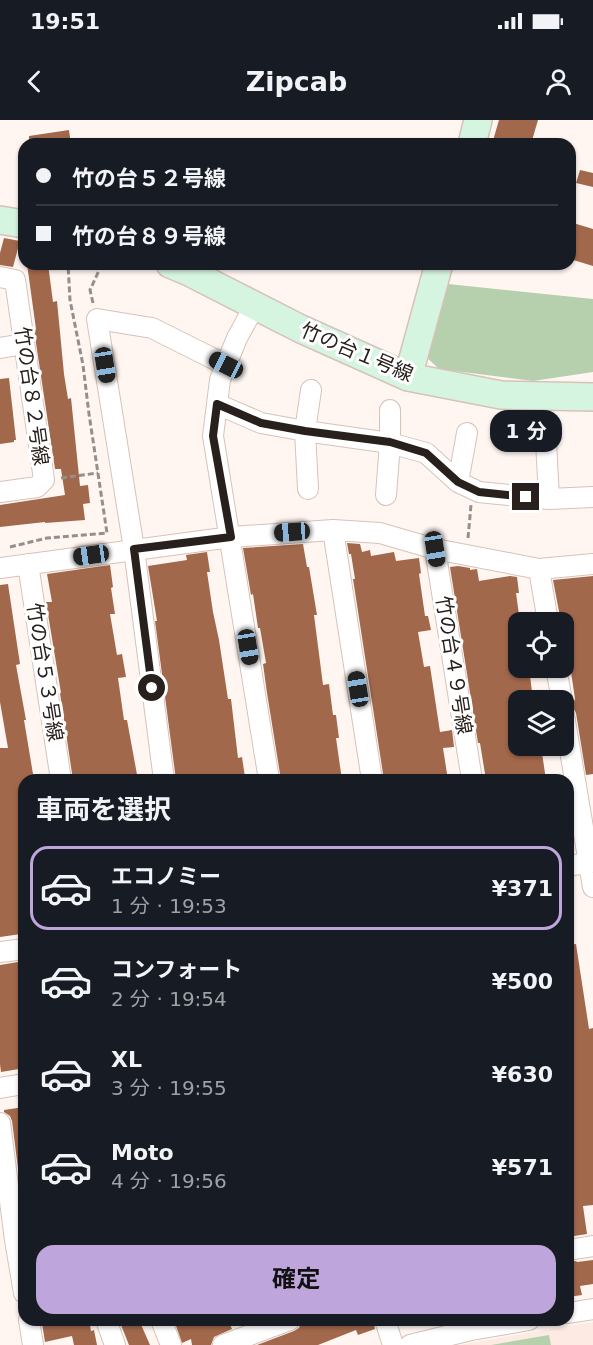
<!DOCTYPE html>
<html lang="ja">
<meta charset="utf-8">
<style>
:root{--surface:#171b24;--page:#20242c;--text:#f1f3f6;--muted:#9ea1a6;--line:#363941;--accent:#bea5db}
body{margin:0;font-family:"DejaVu Sans","Noto Sans JP",sans-serif;background:var(--page);color:var(--text);height:100vh;display:flex;flex-direction:column;font-size:22px;white-space:nowrap}
*{box-sizing:border-box;margin:0}
p{font-size:20px;color:var(--muted)}
.icon{flex:none;width:33px;height:33px;fill:none;stroke:currentColor;stroke-width:2;stroke-linecap:round;stroke-linejoin:round}
.map{position:relative;flex:1;overflow:hidden}
.side{position:absolute;left:18px;top:654px;width:556px;height:552px;display:flex;flex-direction:column;background:var(--surface);border-radius:18px;box-shadow:0 2px 4px #0004}
.side>*{flex:none}
.banner{position:absolute;left:18px;top:18px;width:558px;height:132px;border-radius:18px;box-shadow:0 2px 4px #0004;display:grid;align-content:center;height:132px;padding:0 18px;background:var(--surface)}
.controls{position:absolute;left:508px;top:492px;display:grid;gap:12px}
.controls a{display:grid;place-items:center;width:66px;height:66px;border-radius:12px;background:var(--surface);box-shadow:0 2px 4px #0004;font-size:30px}
.end{position:absolute;width:27px;height:27px;margin:-14px;border:8px solid #28201c;background:#fff;box-shadow:0 0 0 3px #fff}
.from{border-radius:50%}
.bubble{position:absolute;height:42px;border-radius:18px;background:var(--surface);box-shadow:0 2px 4px #0004;font-size:20px;font-weight:700;line-height:42px;text-align:center}
.car{position:absolute;width:18px;height:36px;margin:-18px -9px;border-radius:8px;box-shadow:0 0 4px 2px #0007;background:linear-gradient(#222 24%,#8ab4d8 0 40%,#222 0 76%,#8ab4d8 0 86%,#222 0)}
.banner b{display:flex;align-items:center;gap:21px;height:57px;font-size:22px}
.banner b+b{border-top:2px solid var(--line)}
.banner i{width:15px;height:15px;background:var(--text)}
ul{padding:0;list-style:none}
li{display:flex;align-items:center;gap:18px;height:84px;margin:0 12px 9px;padding:0 6px;border:3px solid transparent;border-radius:18px}
li div{flex:1}
li b{display:block;font-size:22px}
li em{font-style:normal;font-weight:700}
li.active{border-color:var(--accent)}
li>.icon{width:54px;height:54px;stroke-width:1.5}
h2{padding:0 18px;font-size:27px;line-height:72px}
.primary-button{display:flex;gap:12px;margin-top:auto;padding:12px 18px}
.primary-button a{flex:1;height:69px;border-radius:18px;background:var(--accent);color:#111;font-size:24px;font-weight:700;line-height:69px;text-align:center}
.status{display:flex;justify-content:space-between;align-items:center;height:42px;padding:0 30px;background:var(--surface);direction:ltr}
.status svg{height:16px;fill:currentColor}
header{display:flex;justify-content:space-between;align-items:center;height:78px;padding:0 18px;background:var(--surface);font-size:27px;font-weight:700}
.map>svg:first-child{display:block}
</style>
<div class="status"><b>19:51</b><svg viewBox="0 0 49 12"><path d="M0 12V9h3v3zM5 12V6h3v6zM10 12V3h3v9zM15 12V0h3v12zM26 1h20v11H26zM47 4h2v5h-2z"/></svg></div>
<header><svg class="icon" aria-label="back" viewBox="0 0 24 24"><path d="M15 5l-7 7 7 7"/></svg>Zipcab<svg class="icon" aria-label="person" viewBox="0 0 24 24"><circle cx="12" cy="8" r="4"/><path d="M4 21q1-7 8-7t8 7"/></svg></header>
<div class="map">
<svg width="593" height="1225" viewBox="0 0 593 1225">
<rect width="100%" height="100%" fill="#fff6f2"/>
<path fill="#fdebe3" d="M593 1202V1225H459Z"/>
<path fill="#b6cfad" d="M439 163 593 179V252L533 261 439 249 424 235Z
M549 1215 551 1225H491Z"/>
<path fill="#a2684b" d="M499 0H538L531 24H492Z
M69 10 71 24H29V16Z
M580 50 593 53V67L576 63Z
M570 102 593 109V146L570 139Z
M4 118 20 121 13 147 0 145V133Z
M27 144H48L53 182 57 181 64 254 68 279 71 278 80 366 88 365 90 383 83 384 85 400 45 403V402L0 407V385L65 375 61 349H55L34 210 36 209Z
M9 258 16 320H14V322L0 324V259Z
M347 423 360 424 362 432 370 430 371 436 394 432 396 441 419 438 421 453 419 454 425 496H428L431 510 418 512 424 547 430 546 440 612 452 610 454 627 443 628 448 660H423L422 657 405 660H384L353 459H355L351 434H349Z
M303 424 307 447H309L317 495H314L323 565 329 564 333 595H336L339 618H336L342 660H281L267 573 263 544 266 543 260 508H258L253 474 251 475 243 428Z
M207 432 210 452H207L213 492 219 520 228 579H231L238 638 242 637 245 657 229 660H176L155 501H157L148 446 187 440 186 435Z
M110 445 113 467 111 468 115 494H110L117 535 122 534 126 557 118 558 124 600H127L138 660H73L60 573H61L46 482H52L47 454Z
M458 446 470 448V450L477 449 479 461 510 456 517 457 519 473H516L520 502 519 548H529L533 580H519V626H541L546 660H486L480 623H478L450 447Z
M593 456V654L586 655 576 593 572 586 575 579 570 545H567L565 540 564 533 571 531 566 505 564 506V502H561L553 460Z
M8 464 20 544 16 545 26 600H24L34 660H24V797H19L21 814 0 817V628H8L0 582V465Z
M576 824 589 909 593 908V1085L583 1086 587 1114 568 1117V957L573 956 571 941H572L568 917V825Z
M24 841V942L18 943 19 949 1 952 0 944V845Z
M24 987V1072H21L12 1001 10 996 4 992V990Z
M593 1140V1164L580 1166 582 1175 568 1177V1142L576 1141 577 1142Z
M55 1200H89L91 1211 94 1210 97 1225H74L72 1216 45 1222 42 1203Z
M119 1200H139L150 1225H129Z
M174 1200H228L232 1209 214 1217 211 1225H192L191 1219 182 1223Z
M310 1200H373L375 1209 358 1215 356 1210 318 1225H257L294 1211 299 1208 301 1203Z"/>
<g fill="none" stroke-linecap="round" stroke-linejoin="round">
<defs>
<path id="street" d="M0 157 15 160 44 360 37 367 0 372
M255 185 237 218 220 260 213 316 269 660
M0 228 24 224
M217 284 261 303 305 311 390 323 426 333 458 362 479 372 549 379 593 377
M546 321 549 379
M458 362 467 313
M308 369 305 311 311 270
M386 375 390 323V290
M333 410 372 660
M435 429 472 660
M28 444 61 660
M0 448 231 417 333 410 380 413 435 429 539 449 593 444
M539 449 548 502
M556 548 562 580
M564 595 593 767
M164 660 134 429 97 199 152 208 226 245
M568 746 593 742
M0 832 24 829
M0 968 24 964
M0 1003 15 1120 24 1173
M568 1130 593 1126
M568 1193 593 1189
M29 1200 33 1225
M106 1200 115 1225
M161 1200 171 1225
M385 1200 393 1225
M223 1225 290 1200
M410 1225 471 1210 529 1200"/>
<path id="secondary" d="M472 24 478 0
M0 100 24 104
M170 144 189 152 301 209 408 257 501 275 593 277
M408 257 439 144"/>
</defs>
<use href="#street" stroke="#d7c2b8" stroke-width="22"/>
<use href="#secondary" stroke="#d7c2b8" stroke-width="30"/>
<path stroke="#968e8a" stroke-width="3" stroke-dasharray="6 3" stroke-linecap="butt" d="M93 183 90 170 102 144
M61 358 98 353
M468 418 471 385
M10 427 47 418 107 413 89 294 83 245 70 180 68 144"/>
<use href="#street" stroke="#fff" stroke-width="20"/>
<use href="#secondary" stroke="#d6f5e1" stroke-width="27"/>
</g>
<g fill="none" stroke-linecap="round" stroke-linejoin="round">
<path stroke="#28201c" stroke-width="8" d="M152 568 134 429 231 417 213 316 217 284 261 303 305 311 390 322 426 333 458 362 479 372 526 377"/>
</g>
<g text-anchor="middle" dominant-baseline="central" stroke-width="6" stroke-linejoin="round" paint-order="stroke">
<g font-size="20" fill="#28201c" stroke="#fff">
<text transform="translate(357 232) rotate(23)">竹の台１号線</text>
<text transform="translate(32 276) rotate(82)">竹の台８２号線</text>
<text transform="translate(454 545) rotate(81)">竹の台４９号線</text>
<text transform="translate(45 552) rotate(81)">竹の台５３号線</text>
</g>
</g>
</svg>
<div class="controls">
<a><svg class="icon" aria-label="locate" viewBox="0 0 24 24"><circle cx="12" cy="12" r="6"/><path d="M12 2v4M12 18v4M2 12h4M18 12h4"/></svg></a>
<a><svg class="icon" aria-label="layers" viewBox="0 0 24 24"><path d="M12 4l9 5-9 5-9-5zM3 14l9 5 9-5"/></svg></a>
</div>
<i class="end from" style="left:152px;top:568px"></i>
<i class="end" style="left:526px;top:377px"></i>
<div class="bubble" style="left:490px;top:290px;width:72px">1 分</div>
<i class="car" style="left:105px;top:245px;rotate:171deg"></i>
<i class="car" style="left:226px;top:245px;rotate:297deg"></i>
<i class="car" style="left:292px;top:412px;rotate:266deg"></i>
<i class="car" style="left:435px;top:429px;rotate:171deg"></i>
<i class="car" style="left:91px;top:435px;rotate:262deg"></i>
<i class="car" style="left:248px;top:527px;rotate:171deg"></i>
<i class="car" style="left:358px;top:569px;rotate:351deg"></i>
<div class="banner">
<b><i class="from"></i>竹の台５２号線</b>
<b><i></i>竹の台８９号線</b>
</div>
<section class="side">
<h2>車両を選択</h2>
<ul>
<li class="active"><svg class="icon" aria-label="car" viewBox="0 0 24 24"><path d="M5 17H2v-5l4-1 3-4h7l3 4 3 1v5h-3M9 17h6M6 11h13"/><circle cx="7" cy="17" r="2"/><circle cx="17" cy="17" r="2"/></svg><div><b>エコノミー</b><p>1 分 · 19:53</p></div><em>¥371</em></li>
<li><svg class="icon" aria-label="car" viewBox="0 0 24 24"><path d="M5 17H2v-5l4-1 3-4h7l3 4 3 1v5h-3M9 17h6M6 11h13"/><circle cx="7" cy="17" r="2"/><circle cx="17" cy="17" r="2"/></svg><div><b>コンフォート</b><p>2 分 · 19:54</p></div><em>¥500</em></li>
<li><svg class="icon" aria-label="car" viewBox="0 0 24 24"><path d="M5 17H2v-5l4-1 3-4h7l3 4 3 1v5h-3M9 17h6M6 11h13"/><circle cx="7" cy="17" r="2"/><circle cx="17" cy="17" r="2"/></svg><div><b>XL</b><p>3 分 · 19:55</p></div><em>¥630</em></li>
<li><svg class="icon" aria-label="car" viewBox="0 0 24 24"><path d="M5 17H2v-5l4-1 3-4h7l3 4 3 1v5h-3M9 17h6M6 11h13"/><circle cx="7" cy="17" r="2"/><circle cx="17" cy="17" r="2"/></svg><div><b>Moto</b><p>4 分 · 19:56</p></div><em>¥571</em></li>
</ul>
<div class="primary-button"><a>確定</a></div>
</section>
</div>
